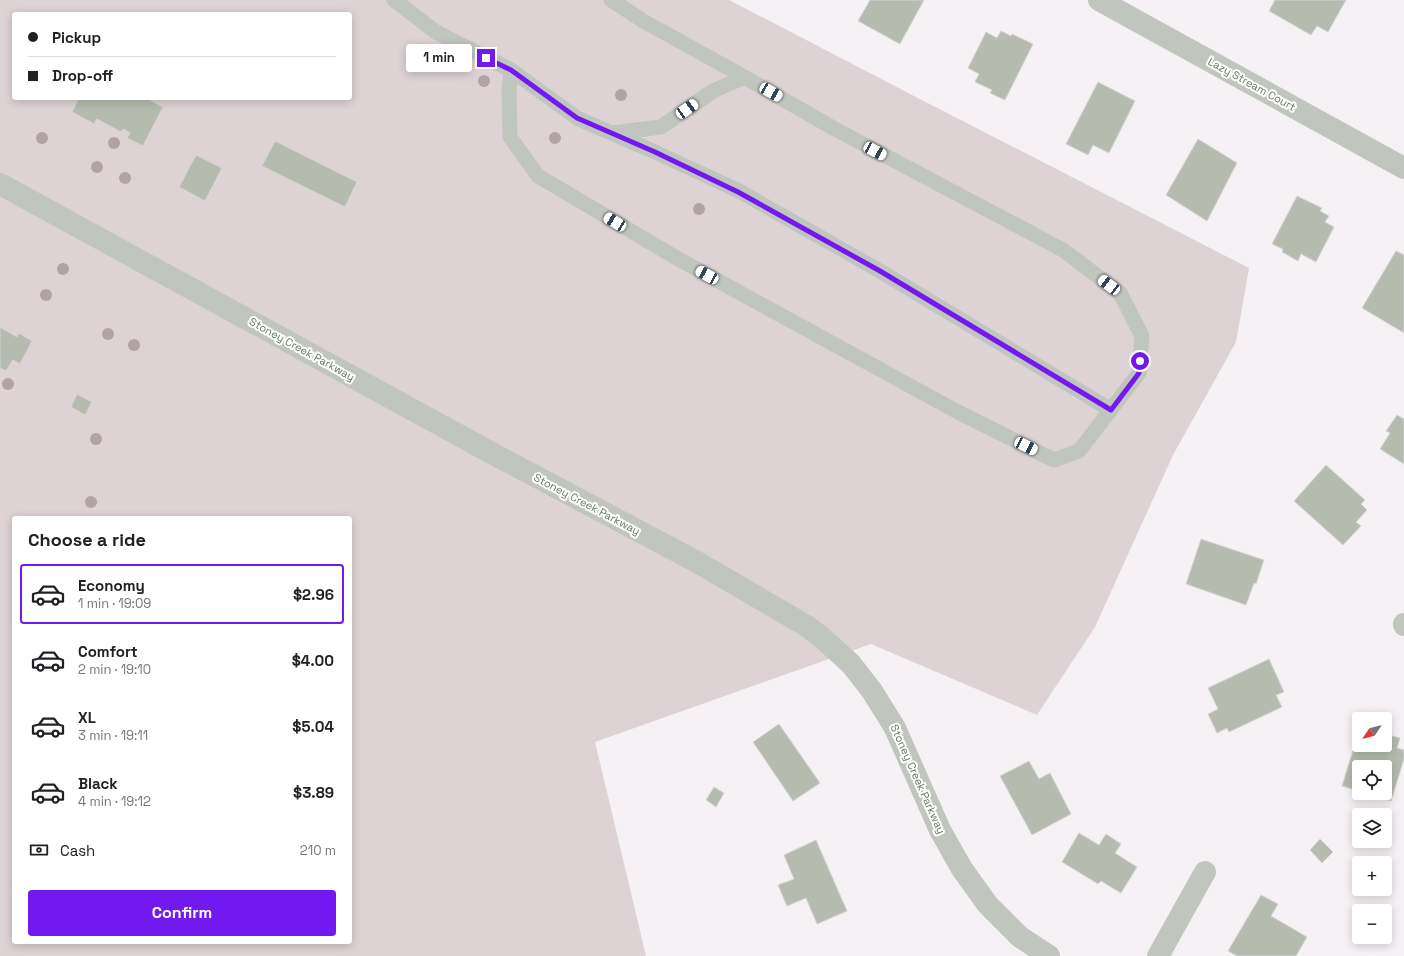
<!DOCTYPE html>
<meta charset="utf-8">
<style>
:root{--surface:#fff;--page:#f6f6f6;--text:#202124;--muted:#757577;--line:#e0e0e0;--accent:#7119ee}
body{margin:0;font-family:"Space Grotesk",sans-serif;background:var(--page);color:var(--text);height:100vh;display:flex;flex-direction:column;font-size:15px;white-space:nowrap}
*{box-sizing:border-box;margin:0}
p{font-size:13px;color:var(--muted)}
.icon{flex:none;width:22px;height:22px;fill:none;stroke:currentColor;stroke-width:2;stroke-linecap:round;stroke-linejoin:round}
.map{position:relative;flex:1;overflow:hidden}
.details{position:absolute;left:12px;top:516px;width:340px;height:428px;display:flex;flex-direction:column;background:var(--surface);border-radius:4px;box-shadow:0 2px 10px #0003}
.details>*{flex:none}
.top-card{position:absolute;left:12px;top:12px;width:340px;height:88px;border-radius:4px;box-shadow:0 2px 10px #0003;display:grid;align-content:center;height:88px;padding:0 16px;background:var(--surface)}
.needle{width:26px;rotate:235deg}
.fabs{position:absolute;left:1352px;top:712px;display:grid;gap:8px}
.fabs a{display:grid;place-items:center;width:40px;height:40px;border-radius:4px;background:var(--surface);box-shadow:0 2px 10px #0003;font-size:20px}
.end{position:absolute;width:18px;height:18px;margin:-9px;border:5px solid #7119ee;background:#fff;box-shadow:0 0 0 2px #fff}
.from{border-radius:50%}
.bubble{position:absolute;height:28px;border-radius:4px;background:var(--surface);box-shadow:0 2px 10px #0003;font-size:13px;font-weight:700;line-height:28px;text-align:center}
.car{position:absolute;width:12px;height:24px;margin:-12px -6px;border-radius:5px;box-shadow:0 0 3px 1px #0007;background:linear-gradient(#fff 24%,#345 0 40%,#fff 0 76%,#345 0 86%,#fff 0)}
.top-card b{display:flex;align-items:center;gap:14px;height:38px;font-size:15px}
.top-card b+b{border-top:1px solid var(--line)}
.top-card i{width:10px;height:10px;background:var(--text)}
ul{padding:0;list-style:none}
li{display:flex;align-items:center;gap:12px;height:60px;margin:0 8px 6px;padding:0 8px;border:2px solid transparent;border-radius:4px}
li div{flex:1}
li b{display:block;font-size:15px}
li em{font-style:normal;font-weight:700}
li.on{border-color:var(--accent)}
li>.icon{width:36px;height:36px;stroke-width:1.5}
h2{padding:0 16px;font-size:18px;line-height:48px}
.pay{display:flex;align-items:center;gap:10px;height:44px;padding:0 16px;font-size:15px}
.pay p{margin-inline-start:auto}
.action{display:flex;gap:8px;margin-top:auto;padding:8px 16px}
.action a{flex:1;height:46px;border-radius:4px;background:var(--accent);color:#fff;font-size:16px;font-weight:700;line-height:46px;text-align:center}
.map>svg:first-child{display:block}
</style>
<div class="map">
<svg width="1404" height="956" viewBox="0 0 1404 956">
<rect width="100%" height="100%" fill="#f5f1f5"/>
<path fill="#ddd2d4" fill-rule="evenodd" d="M0 0H729L916 97 1249 268 1236 342 1173 455 1095 627 1037 715 871 644 595 742 646 956H0ZM14 14H350V98H14ZM14 518H350V942H14Z"/>
<path fill="#b5bcaf" stroke="#d6d4d6" d="M870 0H924L900 44 858 21Z
M1275 0H1346L1328 32 1317 26 1311 35 1269 11Z
M1001 31 1011 36 1012 34 1033 44 1005 100 990 93 992 90 975 82 979 74 968 68 986 32 997 38Z
M1098 82 1135 101 1109 153 1093 145 1088 155 1066 144Z
M79 98H146L163 107 143 146 127 138 130 133 123 129 121 132 97 119 94 124 72 112Z
M1198 139 1237 163 1207 221 1166 195Z
M275 141 357 182 345 207 262 166Z
M196 155 222 168 205 201 179 187Z
M1297 196 1322 208 1320 211 1329 216 1325 222 1334 227 1316 262 1301 254 1298 261 1282 252 1283 249 1272 244Z
M1396 251 1404 255V333L1362 308Z
M0 327 17 337 19 333 32 341 20 364 13 360 6 371 0 368Z
M77 394 92 402 85 415 71 407Z
M1397 415 1404 419V464L1380 449 1390 433 1386 431Z
M1326 465 1365 500 1361 504 1367 510 1356 522 1361 526 1343 545 1294 501Z
M1201 539 1264 560 1256 584 1254 583 1246 605 1186 584Z
M1269 659 1284 692 1276 695 1282 707 1229 732 1227 728 1217 733 1208 714 1218 709 1208 688Z
M779 724 820 783 793 801 753 742Z
M1359 731V745H1385V734L1400 738 1397 748 1404 750V759L1391 801 1365 793H1385V767H1359V791L1342 786Z
M1029 761 1039 779 1050 773 1071 814 1032 835 1000 776Z
M714 787 724 793 716 807 706 800Z
M1079 833 1099 845 1106 834 1121 844 1115 853 1137 867 1121 893 1101 881 1098 884 1062 862Z
M1320 839 1333 852 1322 863 1310 850Z
M816 840 847 911 817 924 806 898 787 906 778 885 794 879 784 855Z
M1261 895 1278 904 1271 916 1307 937 1296 956H1237L1228 951Z"/>
<g fill="none" stroke-linecap="round" stroke-linejoin="round">
<path stroke="#c0c6bd" stroke-width="15" d="M394 0 436 32 511 70
M611 0 645 22 723 65 835 129 1063 250 1120 293 1142 336 1139 373 1079 451 1054 460 956 411 680 260 538 176 510 137 509 91 511 70 577 118 655 152 739 191 880 271 1111 410
M612 133 661 127 713 91 745 77"/>
<path stroke="#c0c6bd" stroke-width="22" d="M1099 0 1404 168
M0 184 486 450 697 562 805 625 819 635 851 664 872 691 895 728 940 830 962 869 988 905 1020 937 1049 956
M1404 625V624
M1158 956 1205 872"/>
</g>
<g fill="#b2a2a4">
<circle cx="484" cy="81" r="6"/>
<circle cx="621" cy="95" r="6"/>
<circle cx="42" cy="138" r="6"/>
<circle cx="555" cy="138" r="6"/>
<circle cx="114" cy="143" r="6"/>
<circle cx="97" cy="167" r="6"/>
<circle cx="125" cy="178" r="6"/>
<circle cx="699" cy="209" r="6"/>
<circle cx="63" cy="269" r="6"/>
<circle cx="46" cy="295" r="6"/>
<circle cx="108" cy="334" r="6"/>
<circle cx="134" cy="345" r="6"/>
<circle cx="8" cy="384" r="6"/>
<circle cx="96" cy="439" r="6"/>
<circle cx="91" cy="502" r="6"/>
</g>
<g fill="none" stroke-linecap="round" stroke-linejoin="round">
<path stroke="#7119ee" stroke-width="5" d="M486 58 511 70 577 118 655 152 738 192 880 271 1111 410 1139 373 1140 361"/>
</g>
<g text-anchor="middle" dominant-baseline="central" stroke-width="4" stroke-linejoin="round" paint-order="stroke">
<g font-size="11" fill="#66785a" stroke="#fff">
<text transform="translate(1252 84) rotate(29)">Lazy Stream Court</text>
<text transform="translate(302 349) rotate(29)">Stoney Creek Parkway</text>
<text transform="translate(587 504) rotate(28)">Stoney Creek Parkway</text>
<text transform="translate(918 779) rotate(66)">Stoney Creek Parkway</text>
</g>
</g>
</svg>
<div class="fabs">
<a><svg class="needle" viewBox="-14 -14 28 28"><path d="M0-13l5 13h-10z" fill="#e53935"/><path d="M0 13l5-13h-10z" fill="#757577"/></svg></a>
<a><svg class="icon" aria-label="locate" viewBox="0 0 24 24"><circle cx="12" cy="12" r="6"/><path d="M12 2v4M12 18v4M2 12h4M18 12h4"/></svg></a>
<a><svg class="icon" aria-label="layers" viewBox="0 0 24 24"><path d="M12 4l9 5-9 5-9-5zM3 14l9 5 9-5"/></svg></a>
<a>+</a>
<a>−</a>
</div>
<i class="end from" style="left:1140px;top:361px"></i>
<i class="end" style="left:486px;top:58px"></i>
<div class="bubble" style="left:406px;top:44px;width:66px">1 min</div>
<i class="car" style="left:771px;top:92px;rotate:120deg"></i>
<i class="car" style="left:687px;top:109px;rotate:55deg"></i>
<i class="car" style="left:875px;top:151px;rotate:118deg"></i>
<i class="car" style="left:615px;top:222px;rotate:301deg"></i>
<i class="car" style="left:707px;top:275px;rotate:299deg"></i>
<i class="car" style="left:1109px;top:285px;rotate:307deg"></i>
<i class="car" style="left:1026px;top:446px;rotate:116deg"></i>
<div class="top-card">
<b><i class="from"></i>Pickup</b>
<b><i></i>Drop-off</b>
</div>
<section class="details">
<h2>Choose a ride</h2>
<ul>
<li class="on"><svg class="icon" aria-label="car" viewBox="0 0 24 24"><path d="M5 17H2v-5l4-1 3-4h7l3 4 3 1v5h-3M9 17h6M6 11h13"/><circle cx="7" cy="17" r="2"/><circle cx="17" cy="17" r="2"/></svg><div><b>Economy</b><p>1 min · 19:09</p></div><em>$2.96</em></li>
<li><svg class="icon" aria-label="car" viewBox="0 0 24 24"><path d="M5 17H2v-5l4-1 3-4h7l3 4 3 1v5h-3M9 17h6M6 11h13"/><circle cx="7" cy="17" r="2"/><circle cx="17" cy="17" r="2"/></svg><div><b>Comfort</b><p>2 min · 19:10</p></div><em>$4.00</em></li>
<li><svg class="icon" aria-label="car" viewBox="0 0 24 24"><path d="M5 17H2v-5l4-1 3-4h7l3 4 3 1v5h-3M9 17h6M6 11h13"/><circle cx="7" cy="17" r="2"/><circle cx="17" cy="17" r="2"/></svg><div><b>XL</b><p>3 min · 19:11</p></div><em>$5.04</em></li>
<li><svg class="icon" aria-label="car" viewBox="0 0 24 24"><path d="M5 17H2v-5l4-1 3-4h7l3 4 3 1v5h-3M9 17h6M6 11h13"/><circle cx="7" cy="17" r="2"/><circle cx="17" cy="17" r="2"/></svg><div><b>Black</b><p>4 min · 19:12</p></div><em>$3.89</em></li>
</ul>
<div class="pay"><svg class="icon" aria-label="cash" viewBox="0 0 24 24"><path d="M3 7h18v10H3z"/><circle cx="12" cy="12" r="2"/></svg>Cash<p>210 m</p></div>
<div class="action"><a>Confirm</a></div>
</section>
</div>
